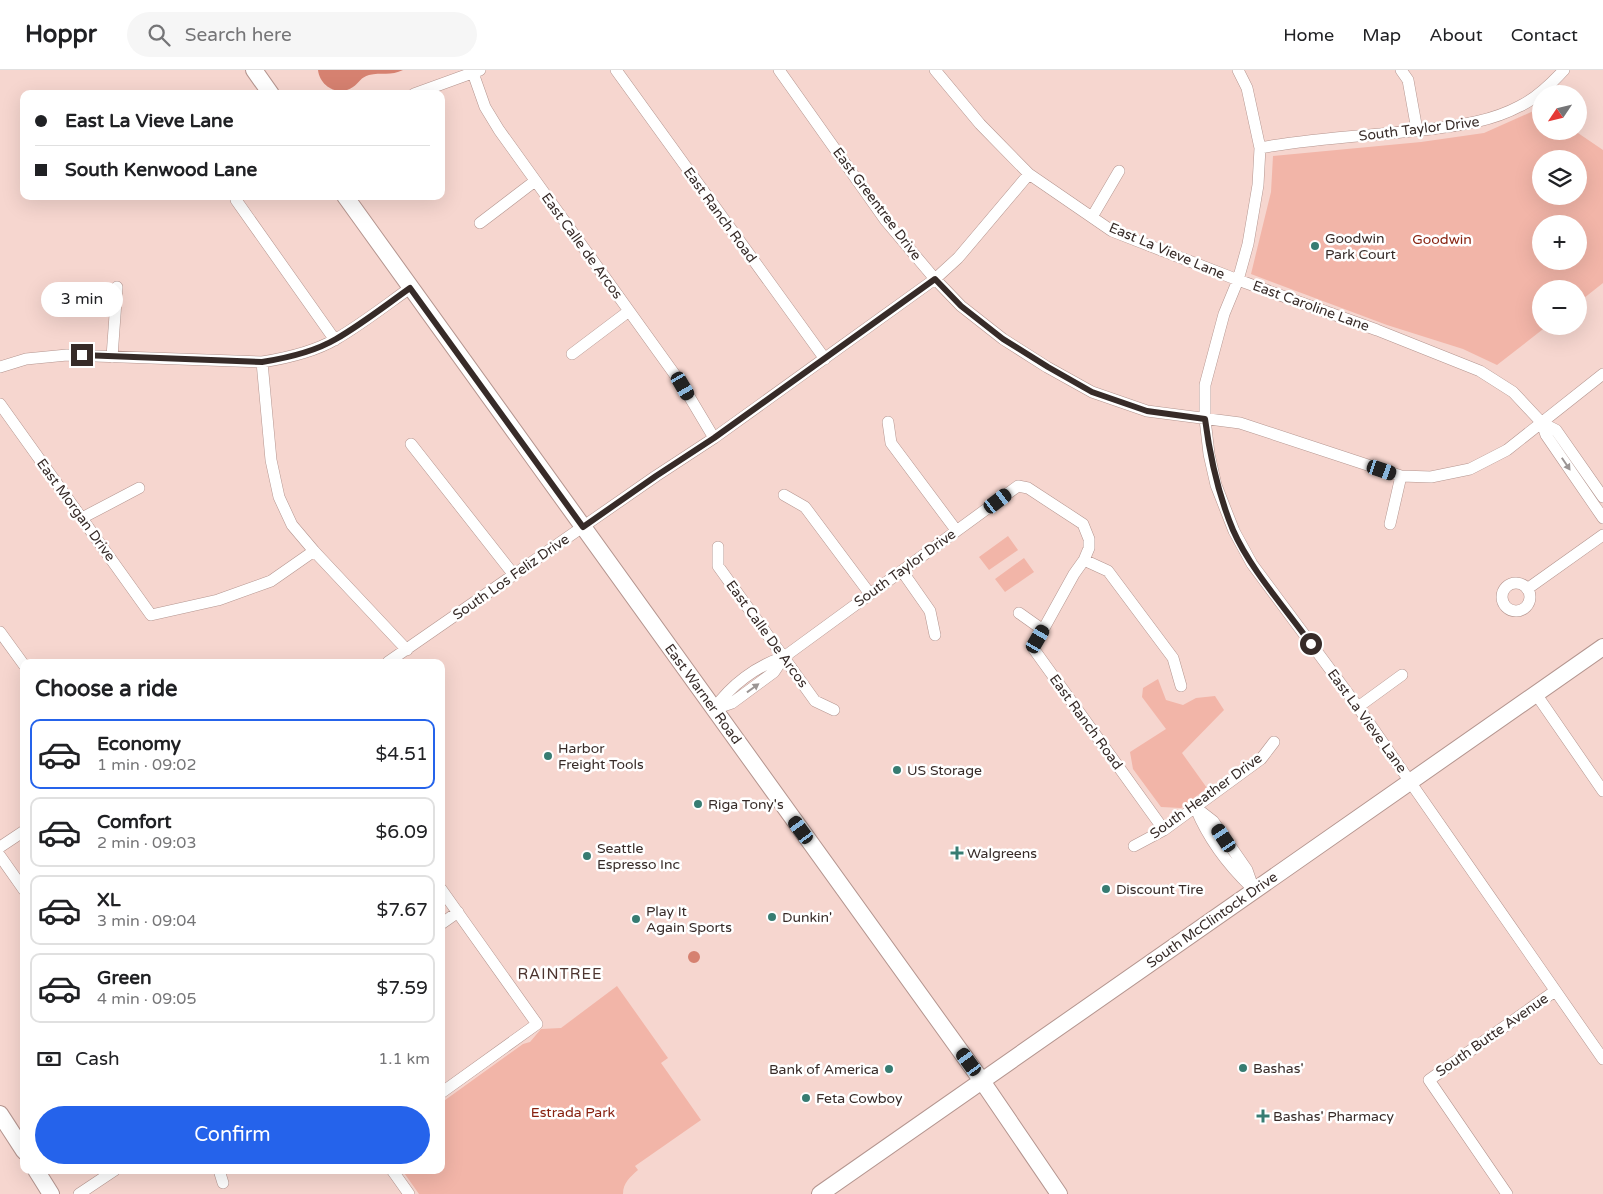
<!DOCTYPE html>
<meta charset="utf-8">
<style>
:root{--surface:#fff;--page:#f6f6f6;--text:#202124;--muted:#757577;--line:#e0e0e0;--accent:#2563eb}
body{margin:0;font-family:"Varela Round",sans-serif;background:var(--page);color:var(--text);height:100vh;display:flex;flex-direction:column;font-size:19px;white-space:nowrap}
*{box-sizing:border-box;margin:0}
p{font-size:16px;color:var(--muted)}
.icon{flex:none;width:28px;height:28px;fill:none;stroke:currentColor;stroke-width:2;stroke-linecap:round;stroke-linejoin:round}
.map{position:relative;flex:1;overflow:hidden}
.drawer{position:absolute;left:20px;top:589px;width:425px;height:515px;display:flex;flex-direction:column;background:var(--surface);border-radius:10px;box-shadow:0 5px 20px #0002}
.drawer>*{flex:none}
.hud{position:absolute;left:20px;top:20px;width:425px;height:110px;border-radius:10px;box-shadow:0 5px 20px #0002;display:grid;align-content:center;height:110px;padding:0 15px;background:var(--surface)}
.needle{width:32px;rotate:235deg}
.tools{position:absolute;left:1532px;top:15px;display:grid;gap:10px}
.tools a{display:grid;place-items:center;width:55px;height:55px;border-radius:50%;background:var(--surface);box-shadow:0 5px 20px #0002;font-size:25px}
.end{position:absolute;width:22px;height:22px;margin:-11px;border:6px solid #372b28;background:#fff;box-shadow:0 0 0 2px #fff}
.from{border-radius:50%}
.bubble{position:absolute;height:35px;border-radius:18px;background:var(--surface);box-shadow:0 5px 20px #0002;font-size:16px;font-weight:600;line-height:35px;text-align:center}
.car{position:absolute;width:15px;height:30px;margin:-15px -8px;border-radius:6px;box-shadow:0 0 4px 1px #0007;background:linear-gradient(#222 24%,#8ab4d8 0 40%,#222 0 76%,#8ab4d8 0 86%,#222 0)}
.hud b{display:flex;align-items:center;gap:18px;height:48px;font-size:19px}
.hud b+b{border-top:1px solid var(--line)}
.hud i{width:12px;height:12px;background:var(--text)}
ul{padding:0;list-style:none}
li{display:flex;align-items:center;gap:15px;height:70px;margin:0 10px 8px;padding:0 5px;border:2px solid var(--line);border-radius:10px}
li div{flex:1}
li b{display:block;font-size:19px}
li em{font-style:normal;font-weight:600}
li.active{border-color:var(--accent)}
li>.icon{width:45px;height:45px;stroke-width:1.5}
h2{padding:0 15px;font-size:22px;line-height:60px}
.pay{display:flex;align-items:center;gap:12px;height:55px;padding:0 15px;font-size:19px}
.pay p{margin-inline-start:auto}
.button{display:flex;gap:10px;margin-top:auto;padding:10px 15px}
.button a{flex:1;height:58px;border-radius:30px;background:var(--accent);color:#fff;font-size:20px;font-weight:600;line-height:58px;text-align:center}
header{display:flex;align-items:center;gap:30px;box-sizing:border-box;height:70px;padding:0 25px;background:var(--surface);border-bottom:1px solid var(--line)}
header strong{font-size:24px}
nav{display:flex;gap:28px;margin-inline-start:auto;font-size:18px}
.search{width:350px;height:45px;background:var(--page);display:flex;align-items:center;gap:12px;box-sizing:border-box;padding:0 18px;border-radius:28px;color:var(--muted);font-size:19px}
.map>svg:first-child{display:block}
</style>
<header>
<strong>Hoppr</strong>
<div class="search"><svg class="icon" aria-label="search" viewBox="0 0 24 24"><circle cx="10" cy="10" r="6"/><path d="M15 15l6 6"/></svg>Search here</div>
<nav><a>Home</a><a>Map</a><a>About</a><a>Contact</a></nav>
</header>
<div class="map">
<svg width="1603" height="1124" viewBox="0 0 1603 1124">
<rect width="100%" height="100%" fill="#f6d6cf"/>
<path fill="#f2b5a8" fill-rule="evenodd" d="M1540 38 1541 61H1575L1603 80V213L1579 232V219H1541V256H1547L1497 295 1463 279 1387 255 1251 204 1271 122 1273 86 1421 72 1484 63ZM1541 89H1579V126H1541ZM1541 154H1579V191H1541Z
M1008 466 1018 480 989 500 979 487Z
M1024 488 1034 502 1005 522 995 509Z
M1158 609 1166 630 1183 635 1196 628 1215 626 1224 640 1182 683 1207 718 1181 738 1161 737 1133 699 1130 682 1166 659 1142 627 1143 618Z
M617 916 668 988 661 993 701 1050 635 1096 638 1100C630 1107 623 1113 623 1124H419L402 1100H441V1033L523 974 530 972 541 959 561 958Z"/>
<path fill="#d68170" d="M318 0H403C391 6 381 2 369 5 361 7 359 13 353 17 339 27 320 17 318 0Z
M688 887a6 6 0 1 1 12 0a6 6 0 1 1-12 0Z"/>
<g fill="none" stroke-linecap="round" stroke-linejoin="round">
<defs>
<path id="street" d="M616 0 825 289
M779 0 886 151 935 209 961 236 1003 269 1047 297 1092 322 1147 341 1240 353 1401 406 1431 407 1470 399 1507 380 1603 304
M935 0 980 54 1029 104 1112 161 1238 210 1224 244 1205 315V349L1209 384 1216 415 1234 461 1252 494 1358 637 1603 989
M1238 0 1247 18 1260 78 1258 115 1248 174 1238 210 1377 260 1480 301 1513 322 1542 353 1556 360 1603 427
M1401 0 1408 10 1417 60
M473 3 485 37 499 60 683 316 714 368
M414 24 480 0
M1260 78C1316 67 1374 66 1431 59 1462 55 1492 51 1520 36 1537 28 1551 14 1564 0
M236 130 335 270
M1092 147 1119 101
M480 153 535 111
M572 284 629 241
M112 287 117 217
M262 292 271 390 279 427 292 455 314 481 407 580
M0 297 26 289 67 285 262 292C287 288 314 282 336 269 362 254 386 235 410 218
M0 334 151 545 218 530 271 511 314 481
M888 352 891 373 956 460
M1542 353 1546 365 1603 448
M411 374 514 505
M784 425 805 437 870 524
M82 448 139 418
M1390 454 1401 406
M718 477V496L815 631 834 640
M1084 490 1074 504 1033 578 1164 760
M902 501 930 541 935 565
M1502 527a14 14 0 1 1 28 0a14 14 0 1 1-28 0Z
M1527 519 1603 465
M1019 543 1043 560
M0 562 24 595
M388 592 656 406 714 368 935 209 958 188 1029 104
M1536 624 1603 721
M1358 637 1402 605
M714 639C731 615 756 596 784 587L1018 416 1028 418 1083 454 1089 469V478L1084 490 1108 501 1173 588 1181 616
M714 639 732 633 774 602 784 587
M1195 737 1213 751 1247 800 1254 820
M1196 739C1208 768 1228 795 1251 817
M1134 776 1164 760 1261 689 1274 672
M0 777 24 761
M0 786 24 820
M441 819 537 954 441 1023
M441 854 458 842
M219 1100 223 1113
M392 1100 409 1124
M79 1124 115 1100
M1507 1124 1429 1010 1555 921"/>
<path id="secondary" d="M254 0 271 24
M345 126 982 1011 1059 1124
M0 1044 24 1081
M36 1100 51 1124
M820 1124 1603 577"/>
</defs>
<use href="#street" stroke="#b4958f" stroke-width="12"/>
<use href="#secondary" stroke="#b4958f" stroke-width="18"/>
<use href="#street" stroke="#fff" stroke-width="11"/>
<use href="#secondary" stroke="#fff" stroke-width="16"/>
</g>
<defs><path id="oneway-solid" d="M-6-.8H1V-3.2L6.5 0L1 3.2V.8H-6Z" transform="scale(1.25)"/></defs>
<g fill="#9b9594">
<use href="#oneway-solid" transform="translate(1566 394) rotate(56)"/>
<use href="#oneway-solid" transform="translate(753 618) rotate(-36)"/>
</g>
<g fill="none" stroke-linecap="round" stroke-linejoin="round">
<path stroke="#372b28" stroke-width="6" d="M82 285 262 292C287 288 314 282 336 269 362 254 386 235 410 218L583 457 656 406 714 368 935 209 961 236 1003 269 1048 297 1092 322 1147 341 1205 349C1210 387 1218 424 1233 460 1250 499 1286 539 1311 574"/>
</g>
<g fill="#377c72" stroke="#fff" stroke-width="2">
<circle cx="1315" cy="176" r="5"/>
<circle cx="548" cy="686" r="5"/>
<circle cx="897" cy="700" r="5"/>
<circle cx="698" cy="734" r="5"/>
<path d="M954.5 775.5h5v5h5v5h-5v5h-5v-5h-5v-5h5z"/>
<circle cx="587" cy="786" r="5"/>
<circle cx="1106" cy="819" r="5"/>
<circle cx="772" cy="847" r="5"/>
<circle cx="636" cy="849" r="5"/>
<circle cx="1243" cy="998" r="5"/>
<circle cx="889" cy="999" r="5"/>
<circle cx="806" cy="1028" r="5"/>
<path d="M1260.5 1038.5h5v5h5v5h-5v5h-5v-5h-5v-5h5z"/>
</g>
<g text-anchor="middle" dominant-baseline="central" stroke-width="5" stroke-linejoin="round" paint-order="stroke">
<g font-size="14" fill="#372b28" stroke="#fff">
<text transform="translate(1419 59) rotate(-7)">South Taylor Drive</text>
<text transform="translate(877 134) rotate(53)">East Greentree Drive</text>
<text transform="translate(720 145) rotate(54)">East Ranch Road</text>
<text transform="translate(582 176) rotate(54)">East Calle de Arcos</text>
<text transform="translate(1167 181) rotate(23)">East La Vieve Lane</text>
<text transform="translate(1311 236) rotate(20)">East Caroline Lane</text>
<text transform="translate(76 440) rotate(54)">East Morgan Drive</text>
<text transform="translate(905 498) rotate(-36)">South Taylor Drive</text>
<text transform="translate(511 507) rotate(-35)">South Los Feliz Drive</text>
<text transform="translate(767 564) rotate(54)">East Calle De Arcos</text>
<text transform="translate(703 624) rotate(54)">East Warner Road</text>
<text transform="translate(1367 651) rotate(54)">East La Vieve Lane</text>
<text transform="translate(1086 652) rotate(54)">East Ranch Road</text>
<text transform="translate(1206 726) rotate(-36)">South Heather Drive</text>
<text transform="translate(1212 850) rotate(-35)">South McClintock Drive</text>
<text transform="translate(1492 965) rotate(-35)">South Butte Avenue</text>
</g>
<g font-size="14" fill="#372b28" stroke="#fff" text-anchor="start">
<text x="1325" y="168">Goodwin<tspan x="1325" dy="16">Park Court</tspan></text>
<text x="558" y="678">Harbor<tspan x="558" dy="16">Freight Tools</tspan></text>
<text x="907" y="700">US Storage</text>
<text x="708" y="734">Riga Tony's</text>
<text x="597" y="778">Seattle<tspan x="597" dy="16">Espresso Inc</tspan></text>
<text x="967" y="783">Walgreens</text>
<text x="1116" y="819">Discount Tire</text>
<text x="646" y="841">Play It<tspan x="646" dy="16">Again Sports</tspan></text>
<text x="782" y="847">Dunkin'</text>
<text x="1253" y="998">Bashas'</text>
<text x="879" y="999" text-anchor="end">Bank of America</text>
<text x="816" y="1028">Feta Cowboy</text>
<text x="1273" y="1046">Bashas' Pharmacy</text>
</g>
<g font-size="14" fill="#882210" stroke="#fff">
<text x="1442" y="169">Goodwin</text>
<text x="573" y="1042">Estrada Park</text>
</g>
<g font-size="15" letter-spacing="1" fill="#4c332e" stroke="#fff">
<text x="560" y="904">RAINTREE</text>
</g>
</g>
</svg>
<div class="tools">
<a><svg class="needle" viewBox="-14 -14 28 28"><path d="M0-13l5 13h-10z" fill="#e53935"/><path d="M0 13l5-13h-10z" fill="#757577"/></svg></a>
<a><svg class="icon" aria-label="layers" viewBox="0 0 24 24"><path d="M12 4l9 5-9 5-9-5zM3 14l9 5 9-5"/></svg></a>
<a>+</a>
<a>−</a>
</div>
<i class="end from" style="left:1311px;top:574px"></i>
<i class="end" style="left:82px;top:285px"></i>
<div class="bubble" style="left:41px;top:212px;width:82px">3 min</div>
<i class="car" style="left:683px;top:316px;rotate:150deg"></i>
<i class="car" style="left:1382px;top:400px;rotate:109deg"></i>
<i class="car" style="left:998px;top:431px;rotate:53deg"></i>
<i class="car" style="left:1038px;top:569px;rotate:30deg"></i>
<i class="car" style="left:801px;top:760px;rotate:324deg"></i>
<i class="car" style="left:1224px;top:768px;rotate:326deg"></i>
<i class="car" style="left:969px;top:992px;rotate:324deg"></i>
<div class="hud">
<b><i class="from"></i>East La Vieve Lane</b>
<b><i></i>South Kenwood Lane</b>
</div>
<section class="drawer">
<h2>Choose a ride</h2>
<ul>
<li class="active"><svg class="icon" aria-label="car" viewBox="0 0 24 24"><path d="M5 17H2v-5l4-1 3-4h7l3 4 3 1v5h-3M9 17h6M6 11h13"/><circle cx="7" cy="17" r="2"/><circle cx="17" cy="17" r="2"/></svg><div><b>Economy</b><p>1 min · 09:02</p></div><em>$4.51</em></li>
<li><svg class="icon" aria-label="car" viewBox="0 0 24 24"><path d="M5 17H2v-5l4-1 3-4h7l3 4 3 1v5h-3M9 17h6M6 11h13"/><circle cx="7" cy="17" r="2"/><circle cx="17" cy="17" r="2"/></svg><div><b>Comfort</b><p>2 min · 09:03</p></div><em>$6.09</em></li>
<li><svg class="icon" aria-label="car" viewBox="0 0 24 24"><path d="M5 17H2v-5l4-1 3-4h7l3 4 3 1v5h-3M9 17h6M6 11h13"/><circle cx="7" cy="17" r="2"/><circle cx="17" cy="17" r="2"/></svg><div><b>XL</b><p>3 min · 09:04</p></div><em>$7.67</em></li>
<li><svg class="icon" aria-label="car" viewBox="0 0 24 24"><path d="M5 17H2v-5l4-1 3-4h7l3 4 3 1v5h-3M9 17h6M6 11h13"/><circle cx="7" cy="17" r="2"/><circle cx="17" cy="17" r="2"/></svg><div><b>Green</b><p>4 min · 09:05</p></div><em>$7.59</em></li>
</ul>
<div class="pay"><svg class="icon" aria-label="cash" viewBox="0 0 24 24"><path d="M3 7h18v10H3z"/><circle cx="12" cy="12" r="2"/></svg>Cash<p>1.1 km</p></div>
<div class="button"><a>Confirm</a></div>
</section>
</div>
